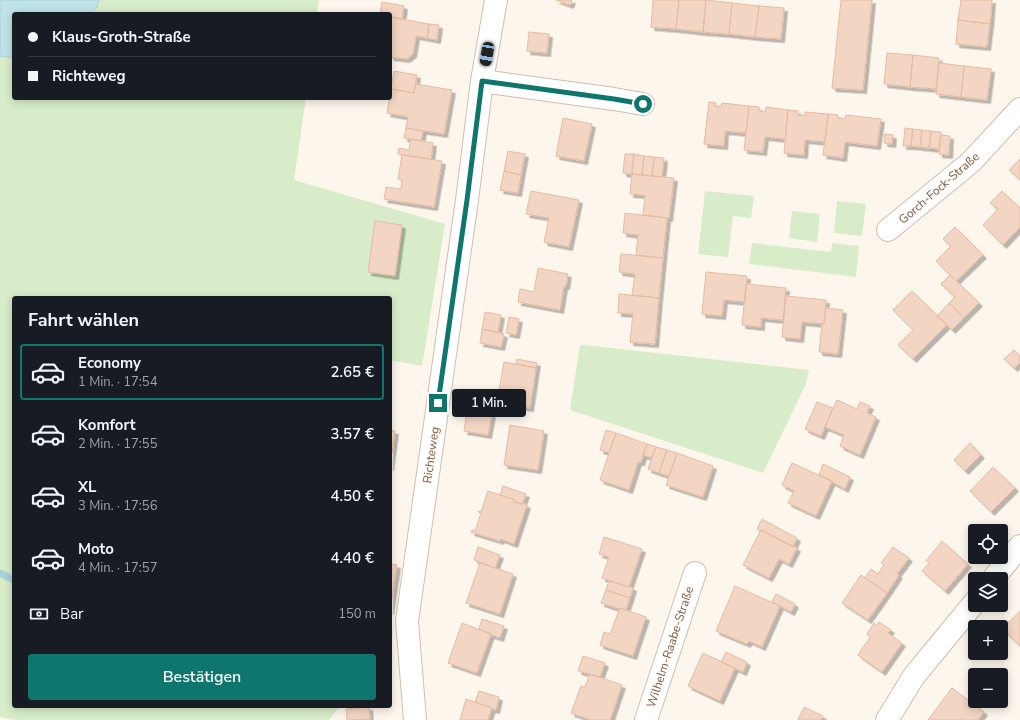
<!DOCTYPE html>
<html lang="de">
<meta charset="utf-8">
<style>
:root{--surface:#171b24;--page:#242831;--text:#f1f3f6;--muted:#9ea1a6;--line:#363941;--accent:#0f766e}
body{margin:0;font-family:"Nunito Sans",sans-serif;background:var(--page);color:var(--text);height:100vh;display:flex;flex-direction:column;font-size:15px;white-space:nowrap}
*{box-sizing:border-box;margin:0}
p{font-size:13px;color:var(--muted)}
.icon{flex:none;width:22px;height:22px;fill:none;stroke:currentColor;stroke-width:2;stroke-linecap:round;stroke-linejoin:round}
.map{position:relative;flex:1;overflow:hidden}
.sheet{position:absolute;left:12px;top:296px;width:380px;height:412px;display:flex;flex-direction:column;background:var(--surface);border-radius:4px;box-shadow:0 2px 10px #0003}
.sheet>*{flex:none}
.guide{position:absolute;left:12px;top:12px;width:380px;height:88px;border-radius:4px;box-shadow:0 2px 10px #0003;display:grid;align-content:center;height:88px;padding:0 16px;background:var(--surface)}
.tools{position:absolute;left:968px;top:524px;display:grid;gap:8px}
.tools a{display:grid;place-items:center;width:40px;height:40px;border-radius:4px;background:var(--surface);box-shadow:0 2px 10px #0003;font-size:20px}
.end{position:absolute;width:18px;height:18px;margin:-9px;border:5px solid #0f766e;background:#fff;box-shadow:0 0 0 2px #fff}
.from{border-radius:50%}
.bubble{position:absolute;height:28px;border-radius:4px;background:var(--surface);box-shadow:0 2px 10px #0003;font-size:13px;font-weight:600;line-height:28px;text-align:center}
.car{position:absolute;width:12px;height:24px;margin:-12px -6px;border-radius:5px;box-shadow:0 0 3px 1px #0007;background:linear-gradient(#222 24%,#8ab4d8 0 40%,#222 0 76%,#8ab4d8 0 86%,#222 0)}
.guide b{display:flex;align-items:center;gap:14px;height:38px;font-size:15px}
.guide b+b{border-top:1px solid var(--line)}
.guide i{width:10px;height:10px;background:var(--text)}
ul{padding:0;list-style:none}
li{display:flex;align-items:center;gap:12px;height:56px;margin:0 8px 6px;padding:0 8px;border:2px solid transparent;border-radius:4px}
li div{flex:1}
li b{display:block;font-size:15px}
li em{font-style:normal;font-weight:600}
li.selected{border-color:var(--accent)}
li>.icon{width:36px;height:36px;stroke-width:1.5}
h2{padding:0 16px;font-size:18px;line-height:48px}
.pay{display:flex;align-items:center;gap:10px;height:44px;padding:0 16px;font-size:15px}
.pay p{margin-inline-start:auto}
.primary-button{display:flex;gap:8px;margin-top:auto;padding:8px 16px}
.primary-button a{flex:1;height:46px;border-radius:4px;background:var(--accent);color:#fff;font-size:16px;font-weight:600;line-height:46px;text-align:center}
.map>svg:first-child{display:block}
</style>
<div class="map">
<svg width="1020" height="720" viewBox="0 0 1020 720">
<defs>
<filter id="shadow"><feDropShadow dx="3.5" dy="3.5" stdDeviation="0" flood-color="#0004"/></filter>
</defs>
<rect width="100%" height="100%" fill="#fdf6ec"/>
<path fill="#d8ecc9" d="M99 0H319L317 14H91L97 7Z
M0 56 14 58V98H306L294 180 445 224 422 366 390 360V298H14V706H340L329 720H14L0 717Z
M705 191 754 196 751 218 733 216 728 257 698 254Z
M837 201 866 204 862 236 834 233Z
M792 211 820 214 817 242 789 238Z
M752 243 831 252 832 243 859 246 856 277 749 264Z
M580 345H584L809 370 806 384 763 473 570 410Z"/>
<path fill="#bfe3e8" stroke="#a5d3da" d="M0 0H99L97 7 91 14H14V58L0 56Z"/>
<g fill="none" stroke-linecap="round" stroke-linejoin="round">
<path stroke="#a5d3da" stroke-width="7" d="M0 573 14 580"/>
</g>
<path fill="#f3d5c3" stroke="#e6bba3" filter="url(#shadow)" d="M556 0H572L570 5Z
M653 0H679L676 29 651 27Z
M679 0H706L703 32 676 29Z
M706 0 732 3 729 34 703 32Z
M841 0H872L863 90 832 88Z
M961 0H992L990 24 958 20Z
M382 2 404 6 402 19 390 17V14H380Z
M732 3 759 6 755 37 729 34Z
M759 6 784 8 781 39 755 37Z
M390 17 429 24 427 38 416 36 413 54 407 59 391 57 390 56Z
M958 20 990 24 987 47 956 44Z
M429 24 439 25 437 40 427 38Z
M529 32 549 34 547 53 527 51Z
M887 53 913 55 910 87 884 84Z
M913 55 939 58 936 89 910 87Z
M939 63 964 66 961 97 936 94Z
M964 66 991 69 987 100 961 97Z
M394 71 417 75 414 93 391 89Z
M416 84 452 90 444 134 406 128 408 117 387 113 391 89 414 93Z
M709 102 716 103 715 106 721 107 722 103 749 106 746 133 725 131 724 146 704 144Z
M749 106 759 107V111L765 112 766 107 788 110 785 139 765 137 763 152 744 150Z
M788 110 798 111V115L805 116V112L828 114 825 142 805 140 804 155 784 153Z
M828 114 838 115V118L845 119 846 115 881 119 877 146 845 142 843 158 823 155Z
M563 118 592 124 584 161 556 156Z
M406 128 423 131 421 141 404 138Z
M905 128 913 129 911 146H903Z
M913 129 922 130 920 147 911 146Z
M922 130 931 131 929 148 920 147Z
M931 131 941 132 939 149 929 148Z
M885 134 893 135 892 144 884 143Z
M941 135 950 136 949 155 939 154Z
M411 139 433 143 431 159 398 154 399 148 409 150Z
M508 151 525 154 521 175 504 171Z
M625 154H634L632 174 623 173Z
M634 154 644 156 642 175 632 174Z
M402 155 442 161 434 207 384 199 386 187 401 189 402 180 398 179Z
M644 156 654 157 652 176 642 175Z
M654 157 664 158 662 177 652 176Z
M1020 159V180L1009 170Z
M504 171 521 175 518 193 500 190Z
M632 174 674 178 669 218 643 215 645 195 630 194Z
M531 191 579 200 569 247 544 242 549 218 526 214Z
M1002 191 1020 208V227L1003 245 983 225 998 209 990 203Z
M625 213 667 218 663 258 636 255 638 235 623 233Z
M375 221 402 225 395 276 368 272Z
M955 227 983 255 956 281 936 261 951 246 943 239Z
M621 254 663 258 659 298 632 295 635 274 619 272Z
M538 268 568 274 566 286H564L560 310 518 302 520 289 534 292Z
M706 272 747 276 745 302 724 300 722 316 702 314Z
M950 275 979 303 964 318 949 303 955 297 941 284Z
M746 284 786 288 783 320 761 318V327L742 325Z
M912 291 947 325 913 359 898 345 913 330 893 310Z
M619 294 659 298 655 344 630 342 633 314 618 313Z
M786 296 826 300 824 324 802 322 800 339 782 337Z
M949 303 964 318 952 330 937 316Z
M826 308 843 310 838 354 819 352 822 324H824Z
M485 312 501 315 498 332 482 329Z
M509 317 519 319 516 335 506 333Z
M482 329 504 334 501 347 480 343Z
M1014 350 1020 356V363L1014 368 1004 359Z
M517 359 537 363 536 368 516 364Z
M504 362 536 368 530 408 497 403Z
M837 400 857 409 860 402 870 406 867 413 876 417 860 455 840 446 844 435 825 427Z
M817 402 833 408 821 436 805 429Z
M467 409 492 413 488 435 464 431Z
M510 425 544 431 538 470 504 465Z
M390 430 395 431 390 467Z
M606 430 616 433 609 453 600 450Z
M616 433 647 444 641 462H638L629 490 600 480Z
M970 443 981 455 965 471 954 460Z
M647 444 656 447 652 458 643 455Z
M656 447 667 450 659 473 648 469Z
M667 450 677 453 669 476 659 473Z
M677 453 713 466 703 497 666 485Z
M792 463 832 481 816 516 788 503 794 491 782 485Z
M823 464 850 477 845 489 819 475Z
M993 467 1015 488 991 512 970 491Z
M503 486 526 494 522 504 514 502 515 500 500 495Z
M488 491 515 500 514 502 522 504V503L527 505 514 544 501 539 500 541 471 532 472 530 475 531 481 513 478 512V511L481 512Z
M762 519 797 538 793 547 761 530 760 531 757 529Z
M761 530 797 548 789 564 779 559 769 578 743 565Z
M604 537 642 549 629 587 602 578 609 557 599 554Z
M942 541 968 564 945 591 922 571 929 563 926 561Z
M478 547 500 555 495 568 474 560Z
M893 547 909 558 897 574 899 575 887 593 865 578 871 569 878 574 884 565 881 563Z
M480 563 513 574 500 614 466 603Z
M390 564 397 565 390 611Z
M861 575 887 593 868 620 842 603Z
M609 581 629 587V586L633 588 630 598 606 590Z
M735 586 780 606 762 647 749 641 747 644 716 631Z
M606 590 630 598 626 610 620 608 619 609 601 603Z
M776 594 795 604 791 612 772 602Z
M620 608 646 617 633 656 600 645 604 632 610 634Z
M1020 611V646L1002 629Z
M482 619 504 626 500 638 491 635V634L479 629Z
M879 622 891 630 888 633 902 643 882 672 858 655 870 637 867 634 874 623 876 625Z
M462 623 491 634 477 673 448 663Z
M726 652 747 662 743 672 721 662Z
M703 653 735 668 720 701 688 686Z
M583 656 605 663 600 677 578 671Z
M590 674 622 685 610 720H591L571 713 581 686 585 687Z
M952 688 984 712 978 720H928Z
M479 691 499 697 496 710 492 709V708L475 702Z
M466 699 492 708 488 720H460Z
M369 707 370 719 347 720 346 709Z
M804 707 823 716 821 720H798Z"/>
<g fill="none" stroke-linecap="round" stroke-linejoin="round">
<defs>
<path id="minor" d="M482 81 614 99 643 104
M888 230 971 162 1020 109
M993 579 1020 546
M415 720 407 621 467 200 482 81 496 0
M646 720 695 573
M887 720 914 676 975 602"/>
</defs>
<use href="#minor" stroke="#d1beb0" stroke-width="24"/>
<use href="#minor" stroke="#fff" stroke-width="22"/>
</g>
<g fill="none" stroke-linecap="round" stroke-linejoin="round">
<path stroke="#0f766e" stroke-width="5" d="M438 403 467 200 482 81 614 99 643 104"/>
</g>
<g text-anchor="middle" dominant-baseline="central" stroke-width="3" stroke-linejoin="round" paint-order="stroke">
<g font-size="12" fill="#7a5c4d" stroke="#fffaf3">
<text transform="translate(939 188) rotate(-41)">Gorch-Fock-Straße</text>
<text transform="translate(431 455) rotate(-82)">Richteweg</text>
<text transform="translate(670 647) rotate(-72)">Wilhelm-Raabe-Straße</text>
</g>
</g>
</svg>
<div class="tools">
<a><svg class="icon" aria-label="locate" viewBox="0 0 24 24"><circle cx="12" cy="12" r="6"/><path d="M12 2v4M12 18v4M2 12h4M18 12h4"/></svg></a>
<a><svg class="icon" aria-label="layers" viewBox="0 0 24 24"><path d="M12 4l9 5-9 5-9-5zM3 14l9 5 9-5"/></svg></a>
<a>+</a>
<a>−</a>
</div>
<i class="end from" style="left:643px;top:104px"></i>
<i class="end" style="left:438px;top:403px"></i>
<div class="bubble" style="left:452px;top:389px;width:74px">1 Min.</div>
<i class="car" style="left:487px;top:54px;rotate:190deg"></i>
<div class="guide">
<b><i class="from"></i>Klaus-Groth-Straße</b>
<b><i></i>Richteweg</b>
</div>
<section class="sheet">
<h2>Fahrt wählen</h2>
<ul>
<li class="selected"><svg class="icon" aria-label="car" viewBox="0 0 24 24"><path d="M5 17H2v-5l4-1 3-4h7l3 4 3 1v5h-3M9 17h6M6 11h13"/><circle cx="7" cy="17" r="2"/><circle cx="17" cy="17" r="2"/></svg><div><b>Economy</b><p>1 Min. · 17:54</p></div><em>2.65 €</em></li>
<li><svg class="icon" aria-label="car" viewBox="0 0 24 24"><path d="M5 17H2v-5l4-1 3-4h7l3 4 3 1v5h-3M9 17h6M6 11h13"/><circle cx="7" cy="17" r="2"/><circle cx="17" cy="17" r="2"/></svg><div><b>Komfort</b><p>2 Min. · 17:55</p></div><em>3.57 €</em></li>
<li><svg class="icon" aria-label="car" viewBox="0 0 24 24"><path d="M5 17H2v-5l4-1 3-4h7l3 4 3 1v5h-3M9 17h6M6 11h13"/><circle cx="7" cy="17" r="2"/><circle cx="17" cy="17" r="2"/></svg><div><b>XL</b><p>3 Min. · 17:56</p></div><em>4.50 €</em></li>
<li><svg class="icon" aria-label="car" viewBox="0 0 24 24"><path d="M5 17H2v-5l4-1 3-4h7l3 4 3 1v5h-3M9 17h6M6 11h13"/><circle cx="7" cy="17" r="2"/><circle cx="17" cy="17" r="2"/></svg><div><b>Moto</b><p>4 Min. · 17:57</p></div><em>4.40 €</em></li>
</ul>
<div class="pay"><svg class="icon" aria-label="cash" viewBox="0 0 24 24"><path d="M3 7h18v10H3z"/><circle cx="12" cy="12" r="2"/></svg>Bar<p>150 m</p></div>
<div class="primary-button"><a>Bestätigen</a></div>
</section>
</div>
